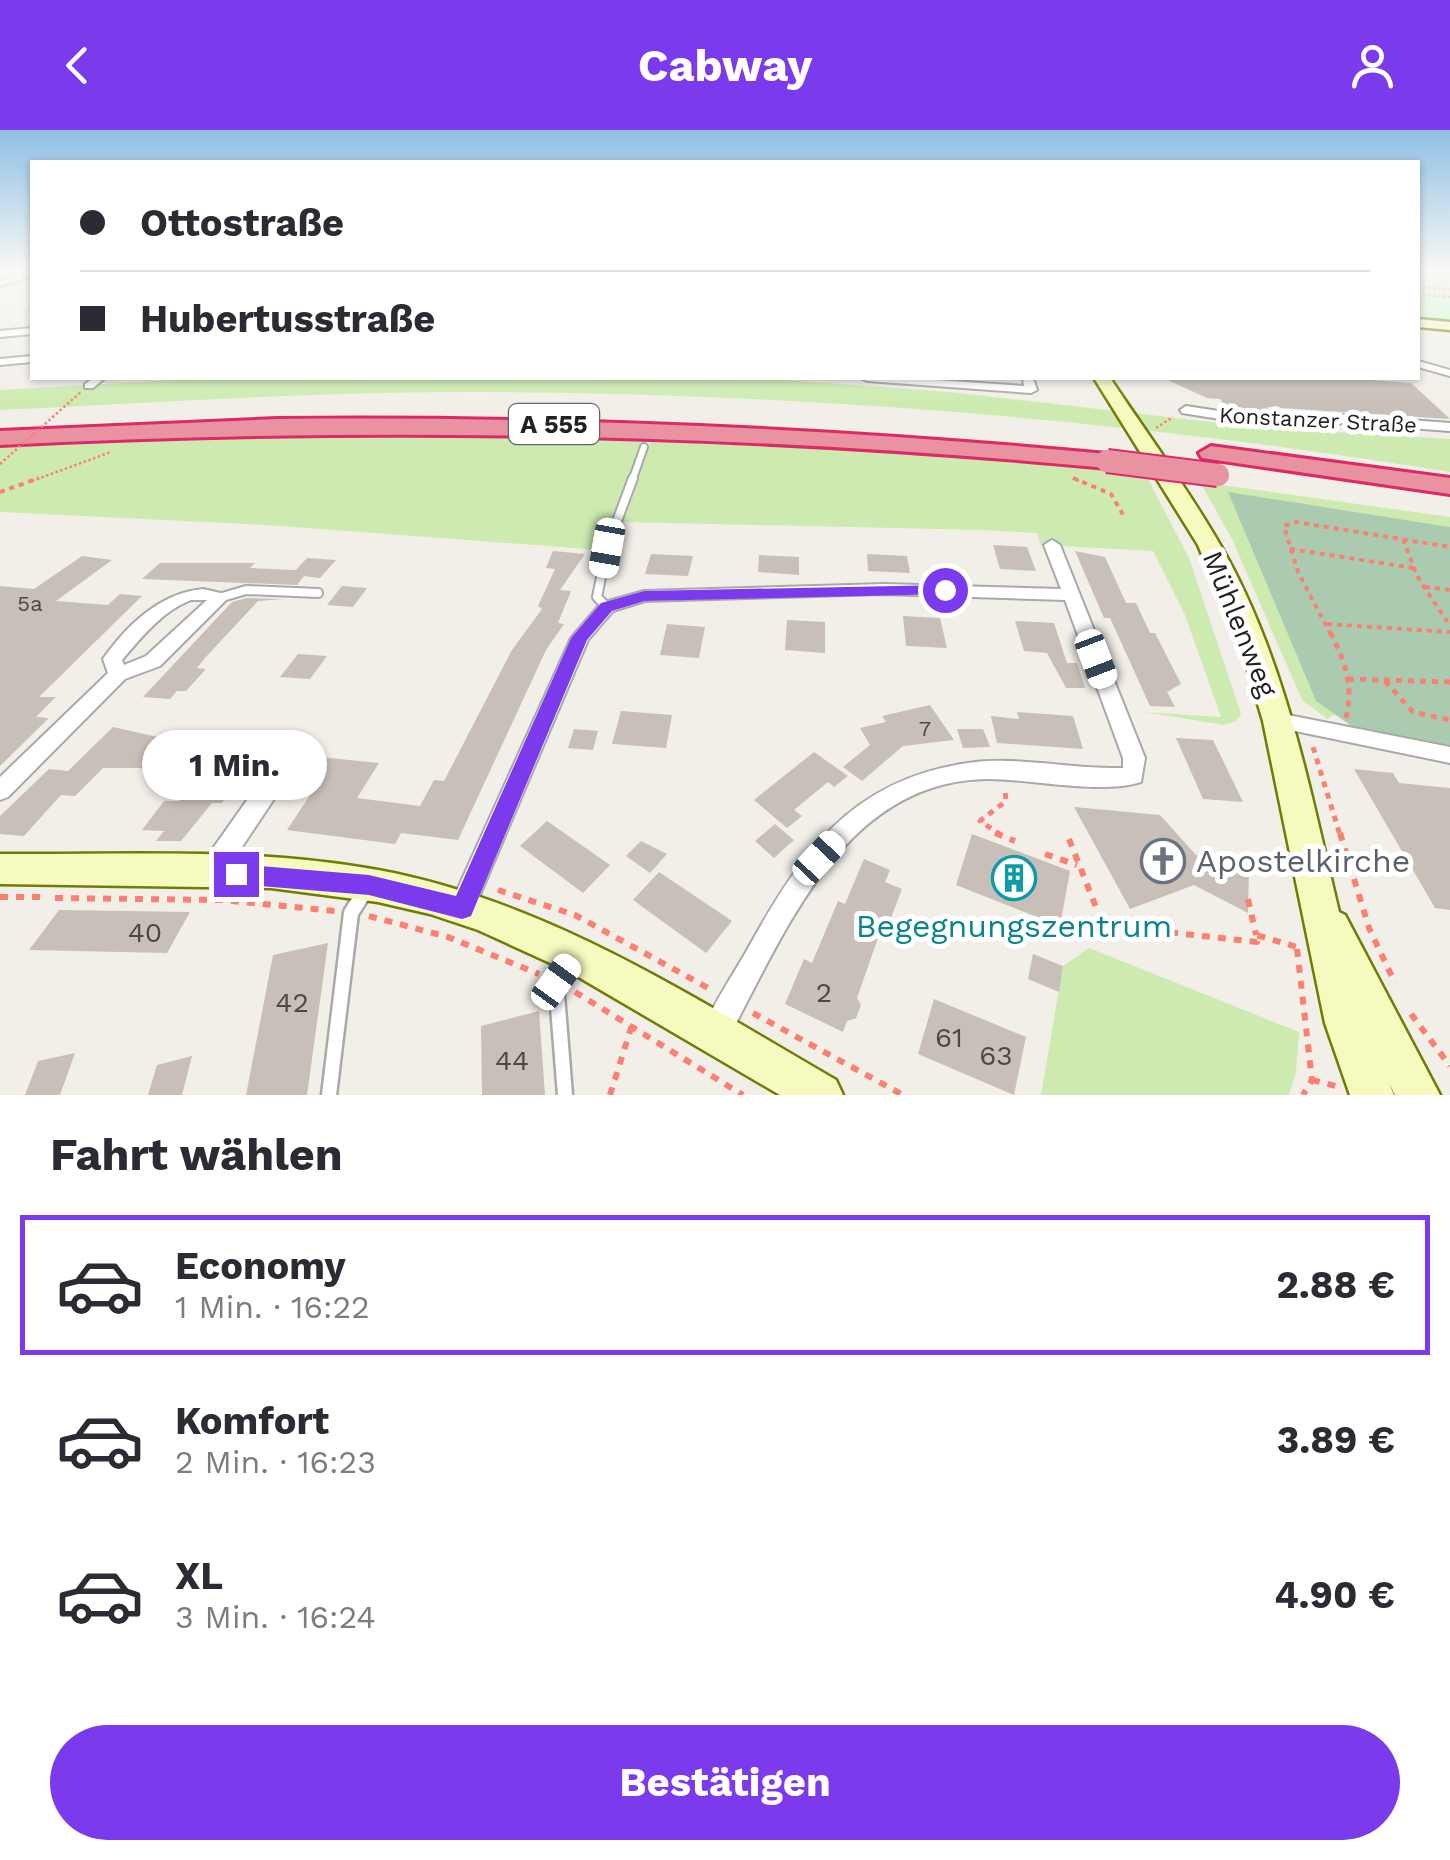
<!DOCTYPE html>
<html lang="de">
<meta charset="utf-8">
<style>
:root{--surface:#fff;--page:#f2f2f3;--text:#2b2b33;--muted:#7c7c81;--line:#e1e1e2;--accent:#7c3aed}
body{margin:0;font-family:"Work Sans",sans-serif;background:var(--page);color:var(--text);height:100vh;display:flex;flex-direction:column;font-size:38px;white-space:nowrap}
*{box-sizing:border-box;margin:0}
p{font-size:32px;color:var(--muted)}
.icon{flex:none;width:55px;height:55px;fill:none;stroke:currentColor;stroke-width:2;stroke-linecap:round;stroke-linejoin:round}
.map{position:relative;height:965px;overflow:hidden}
.panel{display:flex;flex-direction:column;background:var(--surface);flex:1}
.panel>*{flex:none}
.top-card{position:absolute;left:30px;top:30px;width:1390px;height:220px;border-radius:0px;box-shadow:0 2px 8px #0004;display:grid;align-content:center;height:220px;padding:0 50px;background:var(--surface)}
.end{position:absolute;width:45px;height:45px;margin:-22px;border:12px solid #7c3aed;background:#fff;box-shadow:0 0 0 5px #fff}
.from{border-radius:50%}
.bubble{position:absolute;height:70px;border-radius:35px;background:var(--surface);box-shadow:0 2px 8px #0004;font-size:32px;font-weight:700;line-height:70px;text-align:center}
.car{position:absolute;width:30px;height:60px;margin:-30px -15px;border-radius:12px;box-shadow:0 0 8px 2px #0007;background:linear-gradient(#fff 24%,#345 0 40%,#fff 0 76%,#345 0 86%,#fff 0)}
.top-card b{display:flex;align-items:center;gap:35px;height:95px;font-size:38px}
.top-card b+b{border-top:2px solid var(--line)}
.top-card i{width:25px;height:25px;background:var(--text)}
ul{padding:0;list-style:none}
li{display:flex;align-items:center;gap:30px;height:140px;margin:0 20px 15px;padding:0 30px;border:5px solid transparent;border-radius:0px}
li div{flex:1}
li b{display:block;font-size:38px}
li em{font-style:normal;font-weight:700}
li.on{border-color:var(--accent)}
li>.icon{width:90px;height:90px;stroke-width:1.5}
h2{padding:0 50px;font-size:45px;line-height:120px}
.primary-button{display:flex;gap:20px;margin-top:auto;padding:20px 50px}
.primary-button a{flex:1;height:115px;border-radius:60px;background:var(--accent);color:#fff;font-size:40px;font-weight:700;line-height:115px;text-align:center}
header{display:flex;justify-content:space-between;align-items:center;height:130px;padding:0 50px;background:var(--accent);color:#fff;font-size:45px;font-weight:700}
.map>svg:first-child{display:block}
</style>
<header><svg class="icon" aria-label="back" viewBox="0 0 24 24"><path d="M15 5l-7 7 7 7"/></svg>Cabway<svg class="icon" aria-label="person" viewBox="0 0 24 24"><circle cx="12" cy="8" r="4"/><path d="M4 21q1-7 8-7t8 7"/></svg></header>
<div class="map">
<svg width="1450" height="965" viewBox="0 0 1450 965">
<rect width="100%" height="100%" fill="#f2efe9"/>
<path fill="#cdebb0" d="M211 248H755L951 262 1254 297 1450 309V342C1126 289 790 262 462 262 308 262 154 273 0 280V260Z
M275 303H650L987 326 1146 345 1189 428 1241 584 1236 591 1224 595 1145 582 1221 587 1185 485 1153 421 1041 415 1037 403 981 400 622 392 650 312H642L600 420 267 395 0 382V315Z
M1200 352 1450 387V397L1229 363 1316 571 1335 584 1327 589 1302 570 1232 409Z
M1089 818 1299 902 1296 942 1289 965H1041L1063 836Z"/>
<path fill="#aacbaf" d="M1228 362 1450 397V619L1351 602 1353 597 1316 571Z"/>
<path fill="#c8facc" d="M1418 140H1450V194L1418 191Z"/>
<path fill="#c7bfb8" d="M1163 248H1343L1411 253 1450 289 1267 277 1273 284H1264L1228 279 1220 269 1207 268Z
M993 415 1027 417 1036 441 1000 439Z
M553 421 585 424 560 460 571 461 558 493 564 494 546 520 458 710 401 703 395 714 287 700 318 653 303 651 320 627 379 633 357 668 420 676 434 650 444 651 512 520 542 479 538 476 555 439 546 438Z
M1075 421 1105 427 1126 473H1136L1150 503H1155L1181 554 1167 562 1175 577 1150 576 1110 488H1104Z
M651 424 693 426 688 446 645 444Z
M867 424 907 426 910 443 868 441Z
M759 425 799 427V445L758 442Z
M82 426 112 430 56 471 108 475 120 464 142 466 39 567H56L36 587 49 588 0 636V456L34 459Z
M307 428 336 430 320 448 304 446 297 455 142 449 160 433H255L250 438 296 440Z
M342 456 367 458 353 477 327 475Z
M247 468 284 469 258 471 204 529 197 538 206 539 186 561H177L170 569 143 567 232 472Z
M903 486 940 488 947 518 906 516Z
M787 490 825 492V523L785 520Z
M1015 491 1054 493 1067 533H1077L1085 558H1066L1047 523 1024 521Z
M667 494 705 497 699 528 660 525Z
M298 524 327 526 310 549 280 547Z
M930 575 954 610 903 616 862 651 843 637 870 615 860 598 886 592 882 586Z
M621 581 672 585 666 618 612 614Z
M1017 582 1073 586 1083 619 997 613 991 586 1019 589Z
M113 597 180 612 165 629 155 628 147 638H103L75 666 61 665 24 706 0 704V686L49 639 68 641Z
M574 599 598 601 593 620 568 618Z
M957 599H983L990 617 963 618Z
M1176 608 1213 610 1243 672 1203 669Z
M814 622 848 646 834 657 828 652 794 680 802 686 787 698 754 670Z
M1354 639 1393 643 1399 653 1450 658V780L1435 778Z
M208 640 243 642 222 673H212L181 711H156L164 701 142 700 164 671H179Z
M1074 677 1160 685 1196 725 1249 737 1248 783 1194 755 1130 779Z
M547 691 610 735 583 763 520 716Z
M775 694 794 710 774 728 755 711Z
M972 704 1070 741 1060 796 956 755Z
M641 711 667 724 650 743 626 726Z
M864 729 890 740 885 752 902 759 889 793 884 791 857 868 861 875 856 888 847 891 843 902 785 874 804 829 812 833 838 771 845 774Z
M659 742 732 791 706 823 633 770Z
M59 780 125 781 190 782 167 823 29 820Z
M328 813 307 965H246L273 825Z
M1033 824 1063 836 1059 862 1028 849Z
M934 869 1026 907 1014 965 918 924Z
M539 881 545 965H482L481 896Z
M75 923 60 965H25L38 931Z
M192 926 182 965H148L157 935Z"/>
<g fill="none" stroke-linecap="round" stroke-linejoin="round">
<defs>
<path id="lane-far2" d="M632 351 644 317"/>
<path id="lane-far1" d="M219 468 246 460 318 463
M607 477 597 467 607 418 633 348"/>
<path id="lane" d="M329 965 351 783 365 761
M565 965 556 852 570 832"/>
<path id="street" d="M32 141V146L0 156V150Z
M32 198V204L0 207V201Z
M32 226V232L0 235V229Z
M1418 231 1450 240V246L1418 237Z
M93 248H105L93 258H85V254Z
M861 248H906L1024 256 1023 248H1033L1037 260 1031 263 867 251Z
M1186 276 1264 288 1341 285 1450 293V301L1341 293 1264 296 1182 283 1180 280Z
M1052 410 1060 415 1145 628 1141 652C1100 665 1032 649 987 649 842 651 785 804 726 912L716 916 706 912 702 902C713 874 731 848 746 822 800 724 850 650 968 633 1015 626 1065 638 1113 638H1123V628L1065 470 884 464 645 471 613 481 588 510 471 786 462 790 453 786 449 778 571 508 601 473 644 461 884 454 1061 459 1044 415Z
M203 459 225 464 228 468 160 536 125 549 8 667 0 670V647L108 543 103 529C127 495 160 463 203 459ZM191 470H207L146 526 124 535 122 530C142 507 161 482 191 470Z
M1278 583 1450 617V633L1271 596 1268 591 1271 586Z
M294 613 302 615 305 621 302 627 220 750 211 753 202 750 199 742 202 734 286 615Z"/>
<path id="secondary" d="M1418 189 1450 192V200L1418 197Z
M1094 248H1110C1146 302 1186 356 1219 413 1285 526 1309 657 1339 782L1345 785 1440 965H1395L1389 953 1394 965H1350L1325 893 1263 591 1241 517 1198 415Z
M0 724C125 725 254 717 378 740 546 771 691 866 836 950L843 965H780L570 842 478 800 430 784 378 772 271 758 0 754Z"/>
<path id="highway" d="M277 289C555 286 830 298 1107 324L1119 331 1107 338C738 303 371 296 0 315V301Z
M1211 316 1450 348V364L1202 328 1199 323Z"/>
</defs>
<use href="#lane-far2" stroke="#a9a9a9" stroke-width="10"/>
<use href="#lane-far1" stroke="#a9a9a9" stroke-width="12"/>
<use href="#lane" stroke="#a9a9a9" stroke-width="19"/>
<use href="#street" stroke="#a9a9a9" stroke-width="4"/>
<use href="#secondary" stroke="#707d05" stroke-width="5"/>
<use href="#highway" stroke="#dc2a67" stroke-width="6"/>
<path stroke="#fa8072" stroke-width="2.5" stroke-dasharray="2.5 2.5" stroke-linecap="butt" d="M1418 157 1450 159
M1418 165 1450 167
M32 179 28 180H32
M1156 298 1173 287
M1073 348 1079 351
M32 351 111 322"/>
<path stroke="#fa8072" stroke-width="4" stroke-dasharray="5 5" stroke-linecap="butt" d="M1073 348 1111 364 1125 388
M0 362 39 348
M1403 409 1417 446 1450 496
M1290 419 1414 438
M1425 457 1450 460
M1327 494 1450 502
M1331 505 1298 442 1284 396 1296 392 1450 417"/>
<path stroke="#fa8072" stroke-width="5" stroke-dasharray="6 6" stroke-linecap="butt" d="M1330 502C1345 531 1354 556 1346 588
M1348 549 1450 552
M1385 551 1413 582 1450 590
M1313 617 1340 705
M1001 705 980 691 1006 671 1005 660"/>
<path stroke="#fa8072" stroke-width="6" stroke-dasharray="8 8" stroke-linecap="butt" d="M995 703 1015 711
M1340 703 1369 798 1395 853
M1069 709 1103 795 1257 812 1256 805 1297 817
M1045 724 1077 735
M498 760 575 785 710 859
M0 767H40
M55 768 222 770 335 781
M1248 769 1256 805
M369 786 448 807 539 844
M1297 819 1312 950 1303 965
M575 862 743 965
M753 883 903 965
M1411 884 1450 936
M1312 950 1336 956
M610 965 632 895"/>
<use href="#lane-far2" stroke="#fff" stroke-width="6"/>
<use href="#lane-far1" stroke="#fff" stroke-width="8"/>
<use href="#lane" stroke="#fff" stroke-width="14"/>
<use href="#street" fill="#fff" fill-rule="evenodd"/>
<use href="#secondary" fill="#f7fabf" fill-rule="evenodd"/>
<use href="#highway" fill="#e892a2" fill-rule="evenodd"/>
<defs>
<path id="highway-bridge" d="M1107 331 1218 345"/>
</defs>
<use href="#highway-bridge" stroke="#dc2a67" stroke-width="26" stroke-linecap="butt"/>
<path stroke="#fa8072" stroke-width="2.5" stroke-dasharray="2.5 2.5" stroke-linecap="butt" d="M0 334 82 261"/>
<use href="#highway-bridge" stroke="#e892a2" stroke-width="22"/>
</g>
<linearGradient id="sky" x2="0" y2="1"><stop stop-color="#8fc0e4"/><stop offset="0.51" stop-color="#f9f8f5"/><stop offset="1" stop-color="#f9f8f5" stop-opacity="0"/></linearGradient>
<rect width="1450" height="275" fill="url(#sky)"/>
<path fill="#7c3aed" d="M945 455 951 457V464L645 471 612 481 587 510 471 786 462 789 369 765 236 754 225 744 236 734 369 745 456 766 571 508 601 473 644 461Z"/>
<defs>
<symbol id="church-ring" viewBox="-11 -11 22 22"><circle r="9.5" fill="#fff" stroke="#6b7280" stroke-width="1.5"/><path d="M-1.2-6h2.4v3.5h3.3v2.4h-3.3V6h-2.4V-.1h-3.3v-2.4h3.3Z" fill="#6b7280"/></symbol>
<symbol id="building-ring" viewBox="-11 -11 22 22"><circle r="9.5" fill="#fff" stroke="#0f9aa8" stroke-width="1.5"/><path d="M-4-6H4V6H1V3H-1V6H-4ZM-2.5-4.3h1.7v1.8h-1.7ZM.8-4.3h1.7v1.8H.8ZM-2.5-1h1.7V.8h-1.7ZM.8-1h1.7V.8H.8Z" fill="#0f9aa8"/></symbol>
</defs>
<g fill-rule="evenodd">
<use href="#church-ring" x="1138" y="706" width="50" height="50"/>
<use href="#building-ring" x="989" y="723" width="50" height="50"/>
</g>
<g text-anchor="middle" dominant-baseline="central" stroke-width="10" stroke-linejoin="round" paint-order="stroke">
<g font-size="22" fill="#222" stroke="#fff">
<text transform="translate(1318 290) rotate(3)">Konstanzer Straße</text>
</g>
<g font-size="22" fill="#4b4948">
<text x="30" y="473">5a</text>
<text x="925" y="598">7</text>
</g>
<rect fill="#fff" stroke="#646464" stroke-width="2.5" x="509" y="274" width="90" height="40" rx="8"/>
<g font-size="25" font-weight="bold" fill="#222">
<text x="554" y="294">A 555</text>
</g>
<g font-size="28" fill="#222" stroke="#fff">
<text transform="translate(1240 494) rotate(68)">Mühlenweg</text>
</g>
<g font-size="28" fill="#4b4948">
<text x="145" y="802">40</text>
<text x="824" y="862">2</text>
<text x="292" y="872">42</text>
<text x="949" y="907">61</text>
<text x="996" y="925">63</text>
<text x="512" y="930">44</text>
</g>
<g font-size="32" fill="#5b616d" stroke="#fff" text-anchor="start">
<text x="1196" y="731">Apostelkirche</text>
</g>
<g font-size="32" fill="#0d838f" stroke="#fff">
<text x="1014" y="796">Begegnungszentrum</text>
</g>
</g>
</svg>
<i class="end from" style="left:945px;top:460px"></i>
<i class="end" style="left:236px;top:744px"></i>
<div class="bubble" style="left:142px;top:600px;width:185px">1 Min.</div>
<i class="car" style="left:607px;top:418px;rotate:190deg"></i>
<i class="car" style="left:1096px;top:529px;rotate:159deg"></i>
<i class="car" style="left:819px;top:728px;rotate:43deg"></i>
<i class="car" style="left:556px;top:852px;rotate:36deg"></i>
<div class="top-card">
<b><i class="from"></i>Ottostraße</b>
<b><i></i>Hubertusstraße</b>
</div>
</div>
<section class="panel">
<h2>Fahrt wählen</h2>
<ul>
<li class="on"><svg class="icon" aria-label="car" viewBox="0 0 24 24"><path d="M5 17H2v-5l4-1 3-4h7l3 4 3 1v5h-3M9 17h6M6 11h13"/><circle cx="7" cy="17" r="2"/><circle cx="17" cy="17" r="2"/></svg><div><b>Economy</b><p>1 Min. · 16:22</p></div><em>2.88 €</em></li>
<li><svg class="icon" aria-label="car" viewBox="0 0 24 24"><path d="M5 17H2v-5l4-1 3-4h7l3 4 3 1v5h-3M9 17h6M6 11h13"/><circle cx="7" cy="17" r="2"/><circle cx="17" cy="17" r="2"/></svg><div><b>Komfort</b><p>2 Min. · 16:23</p></div><em>3.89 €</em></li>
<li><svg class="icon" aria-label="car" viewBox="0 0 24 24"><path d="M5 17H2v-5l4-1 3-4h7l3 4 3 1v5h-3M9 17h6M6 11h13"/><circle cx="7" cy="17" r="2"/><circle cx="17" cy="17" r="2"/></svg><div><b>XL</b><p>3 Min. · 16:24</p></div><em>4.90 €</em></li>
</ul>
<div class="primary-button"><a>Bestätigen</a></div>
</section>
